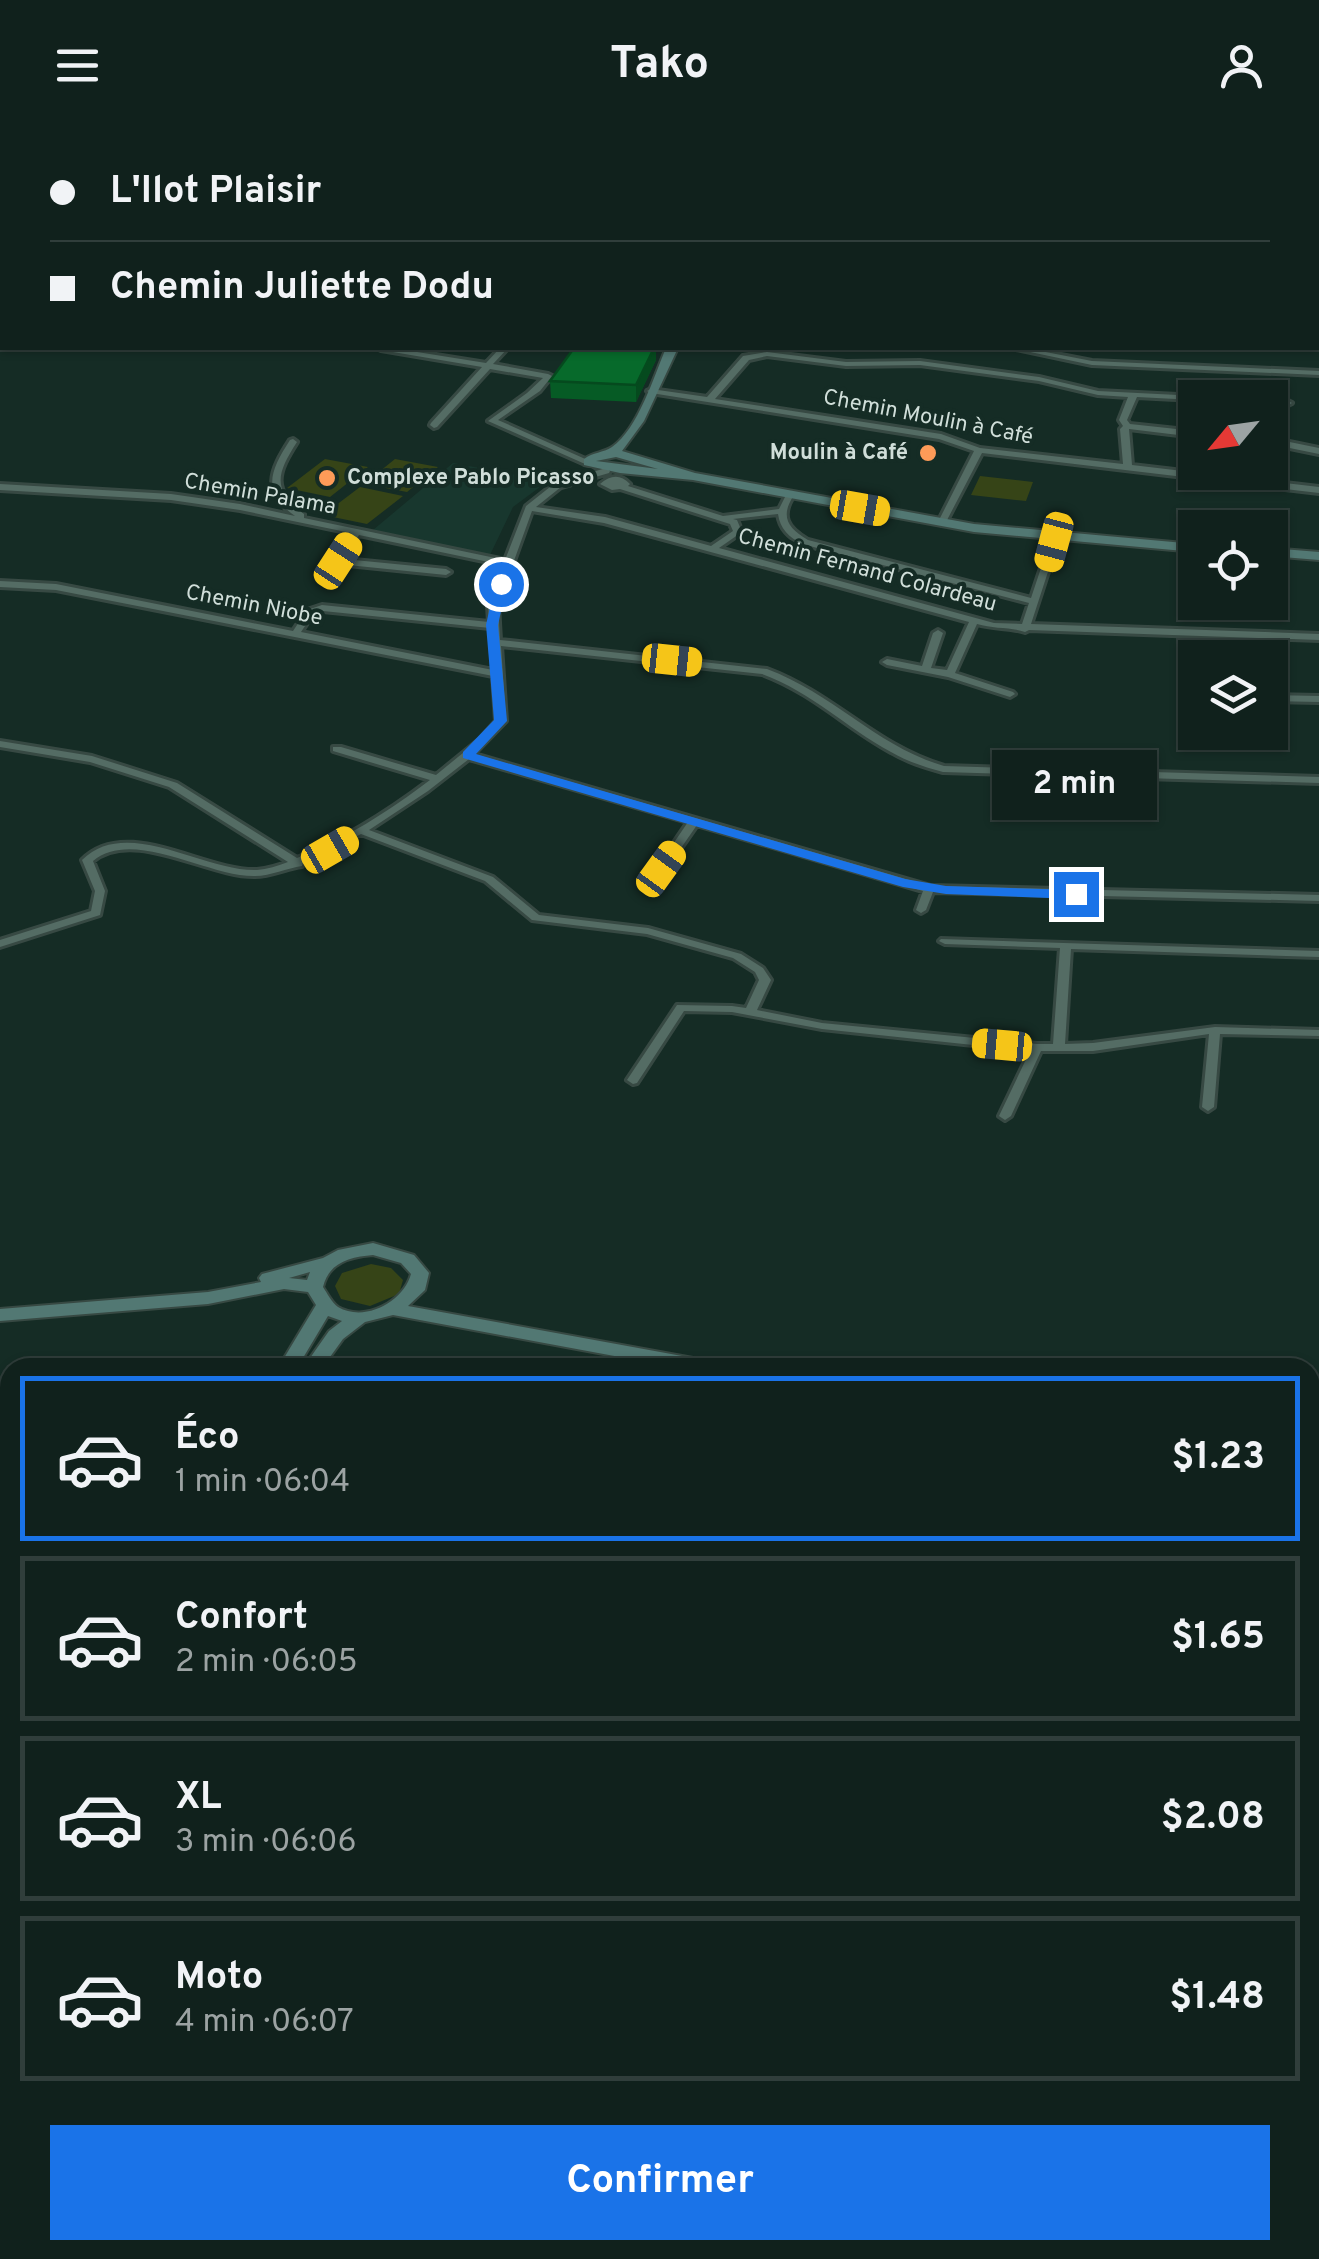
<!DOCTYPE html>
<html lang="fr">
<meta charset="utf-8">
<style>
:root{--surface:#10211c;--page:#192925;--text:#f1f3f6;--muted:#9ca3a3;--line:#303e3b;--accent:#1a73e8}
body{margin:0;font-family:Overpass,sans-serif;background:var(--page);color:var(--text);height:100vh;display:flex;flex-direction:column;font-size:38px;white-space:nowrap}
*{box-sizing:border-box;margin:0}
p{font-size:32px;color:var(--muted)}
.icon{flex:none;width:55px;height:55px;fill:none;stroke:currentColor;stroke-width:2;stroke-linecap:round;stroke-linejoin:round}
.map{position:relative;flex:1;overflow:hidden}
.details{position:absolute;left:0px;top:1228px;width:1320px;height:902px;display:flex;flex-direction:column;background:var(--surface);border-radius:30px 30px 0 0;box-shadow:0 2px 8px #0004,0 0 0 2px var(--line)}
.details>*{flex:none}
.guide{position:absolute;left:0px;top:0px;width:1320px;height:220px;box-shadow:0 2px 8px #0004,0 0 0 2px var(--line);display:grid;align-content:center;height:220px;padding:0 50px;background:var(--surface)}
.needle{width:65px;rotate:241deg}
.controls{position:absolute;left:1178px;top:250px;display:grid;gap:20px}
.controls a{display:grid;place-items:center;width:110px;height:110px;border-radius:0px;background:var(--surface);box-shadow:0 2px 8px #0004,0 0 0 2px var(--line);font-size:50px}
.end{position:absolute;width:45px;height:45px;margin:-22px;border:12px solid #1a73e8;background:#fff;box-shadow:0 0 0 5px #fff}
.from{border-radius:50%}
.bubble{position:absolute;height:70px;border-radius:0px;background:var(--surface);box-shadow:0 2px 8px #0004,0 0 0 2px var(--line);font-size:32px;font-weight:700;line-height:70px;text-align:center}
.car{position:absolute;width:30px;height:60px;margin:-30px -15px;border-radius:12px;box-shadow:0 0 8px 2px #0007;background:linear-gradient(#f5c518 24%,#345 0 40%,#f5c518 0 76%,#345 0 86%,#f5c518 0)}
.guide b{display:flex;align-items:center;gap:35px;height:95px;font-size:38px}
.guide b+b{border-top:2px solid var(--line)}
.guide i{width:25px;height:25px;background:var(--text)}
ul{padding:18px 0 0;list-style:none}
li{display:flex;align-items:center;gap:30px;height:165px;margin:0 20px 15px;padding:0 30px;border:5px solid var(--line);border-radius:0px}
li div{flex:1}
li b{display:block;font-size:38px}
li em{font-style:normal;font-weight:700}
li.current{border-color:var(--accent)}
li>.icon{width:90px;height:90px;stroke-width:1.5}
.primary-button{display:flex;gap:20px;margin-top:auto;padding:20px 50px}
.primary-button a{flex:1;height:115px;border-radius:0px;background:var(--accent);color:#fff;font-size:40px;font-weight:700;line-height:115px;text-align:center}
header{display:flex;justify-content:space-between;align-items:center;height:130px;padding:0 50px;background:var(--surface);font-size:45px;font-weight:700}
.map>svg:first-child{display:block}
</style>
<header><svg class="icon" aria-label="menu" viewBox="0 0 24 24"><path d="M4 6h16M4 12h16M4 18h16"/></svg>Tako<svg class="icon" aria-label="person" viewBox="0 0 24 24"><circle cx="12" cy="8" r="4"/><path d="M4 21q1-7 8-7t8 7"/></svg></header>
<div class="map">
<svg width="1319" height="2129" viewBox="0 0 1319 2129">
<rect width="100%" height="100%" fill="#152c25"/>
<path fill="#18372e" d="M453 333 548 351 513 377 490 425 373 400Z"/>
<path fill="#364417" d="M325 329 368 337 330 367 287 358Z
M395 329 438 337 407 362 364 354Z
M980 346 1033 352 1026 371 971 365Z
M360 357 403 366 367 394 323 385Z
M371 1134 391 1138 403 1150 399 1164 370 1176 341 1169 335 1156 342 1143Z
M0 1408 10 1409V1553H0Z
M1319 1477V1774L1310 1772V1485Z
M0 1888 10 1892V2120L1310 2117 1319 2121V2129H0Z"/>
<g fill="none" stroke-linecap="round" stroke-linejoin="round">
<path stroke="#010f14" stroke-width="2.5" d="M672 0 685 2"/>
<path fill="#010f14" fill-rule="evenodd" d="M10 1565V1592L0 1595V1568Z
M1310 1793H1319V1825H1310Z"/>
<defs>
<path id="minor" d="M310 0H323L326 2H315Z
M1127 0H1147L1150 2H1134Z
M1177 0H1185L1183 2H1176Z
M1318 33H1319V38H1318Z
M1318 59H1319V64H1318Z
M1318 113H1319V117H1318Z
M1318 148H1319V152H1318Z
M1318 179H1319V184H1318Z
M0 204H2V208H0Z
M1318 211H1319V215H1318Z
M377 218H392L486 233 500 218H508L493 234 548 244 552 246 540 261 498 290 592 332 585 334 488 291 527 263 543 248 490 239 437 297 434 298 430 295 431 293 482 237 381 220Z
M1011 218H1025L1092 231 1319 241V245L1092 235Z
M767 222 846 232 920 231 1039 247 1098 261 1198 266 1195 268V270L1137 267 1127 290 1130 294 1195 301V307L1129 299 1132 335 1319 357V363L982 323 946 392 942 395 938 392 974 321 939 309 651 263 647 261 651 259 707 267 743 226ZM767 226 846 236 920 235 1039 251 1098 265 1128 267 1119 290 1123 296 1120 299 1123 334 980 318 941 304 715 269 749 230Z
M1270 270 1288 271 1292 273 1288 275 1270 274Z
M1270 308 1319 318V324L1270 314Z
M293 309 297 312C277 343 271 360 304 384V388L505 430 526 376 555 353 606 338 610 341 609 343 561 357 536 377 605 387 711 416 733 401 730 394 620 359 612 360 600 354C611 345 620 344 630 354L628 356 723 386 779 379 787 363 790 362 794 365C780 386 787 398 808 410L1031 468 1051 408 1055 405 1059 408 1031 494 1319 504V510L1029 500 1025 502C1011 497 993 499 977 494L955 543 1013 562 1015 564 1010 567 948 547 887 535 882 532 887 529 922 536 933 503 938 500 943 503 931 538 947 540 969 492 604 393 532 381 498 475 500 510 767 539C834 564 876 616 944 636L1319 647V653L943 642C925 637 908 632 891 622 845 597 813 563 762 544L501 516 506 591 474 624 930 756 1319 765V771L933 762 926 780 921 783 916 780 923 761 697 695 665 741 661 742 656 739 688 692 469 629 428 661 369 700 493 747 539 785 648 798 741 824 763 838 771 850 757 880 822 893 1037 914H1053L1060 818 945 814 939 811 941 809 1319 821V827L1071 819 1065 914 1093 913 1215 897 1319 900V906L1220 904 1214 977 1208 981 1202 977 1209 904 1093 921H1041L1011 986 1005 990 999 986 1030 921 822 899 732 882 684 881 637 953 633 954 627 950 677 875 732 876 746 878 759 850 755 842 733 828 647 804 532 790 485 751 361 704 303 733 302 736C287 738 271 746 255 746 208 747 133 697 93 731L105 761 100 785 0 817V810L91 781 95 761 82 730C127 685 204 742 257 740 267 739 278 736 288 732L169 657 90 632 0 617V611L92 626 177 653 297 728C344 710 389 681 430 650L333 621V617H341L436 645 480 609 496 591 493 546 56 460 0 457V451L56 454 293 501 307 480 322 475 489 492 488 475 503 435 359 405 344 429 446 439 451 442 446 445 338 434 333 431 351 403 240 380 171 370 0 360V354L171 364 240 374 295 386C261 362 270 341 290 310ZM778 384C780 399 789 407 802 414L1029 473 1022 494 994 493 719 418 742 402 737 390 733 389ZM323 481 490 498 493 540 301 502 313 484Z
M1191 563H1195V569L1186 566Z
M1270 565 1319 566V572L1270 571Z
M15 2120H29L30 2129H12Z"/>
<path id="secondary" d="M121 0H143L145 2H125Z
M565 0H580L582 2H568Z
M666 218H678L644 291 622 321 695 343 974 394 1195 414V422L974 402 693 350 620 343 584 335V329C593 322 603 323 612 317 638 299 654 246 666 218ZM616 327 658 339 596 331Z
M1270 418 1319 422V430L1270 426Z
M373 1113 414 1125 429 1143 425 1160 408 1176 715 1232 724 1238H679L393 1185 365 1192 343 1209 322 1238H303L329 1201 342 1191 328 1186 297 1238H278L316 1175 308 1162 284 1159 208 1174 0 1191V1179L208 1162 261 1152 259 1148 262 1144 323 1128 338 1120ZM373 1125 401 1133 411 1144C404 1171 365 1193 338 1177 332 1173 327 1163 323 1157 329 1132 350 1127 373 1125ZM310 1142 307 1150 289 1148Z
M1310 1297 1319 1298V1310L1310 1309Z
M253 2120H279V2129H253Z"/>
</defs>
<use href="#minor" stroke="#374943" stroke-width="6"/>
<use href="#secondary" stroke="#374943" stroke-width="4"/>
<use href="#minor" fill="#546c64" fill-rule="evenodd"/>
<use href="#secondary" fill="#527873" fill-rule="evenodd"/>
</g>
<path fill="#065b25" d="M656 218V230L636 272 551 268 550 251Z"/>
<path fill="#054a1e" d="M654 218H656V230L636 272V255Z"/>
<path fill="#076a2b" stroke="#054a1e" stroke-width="2.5" d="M574 218H654L636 255 550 251Z"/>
<path fill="#1a73e8" d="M501 451 507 454 498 495 507 591 476 624 905 749 946 756 1076 760 1084 764 1076 769 946 764 903 757 463 628V622L494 590 486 495 495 454Z"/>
<g fill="#fe9b58" stroke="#152c25" stroke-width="4">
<circle cx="928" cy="323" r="10"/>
<circle cx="327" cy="348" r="10"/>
</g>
<g text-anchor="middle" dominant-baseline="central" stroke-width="8" stroke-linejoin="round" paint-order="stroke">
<g font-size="22" fill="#d0ded9" stroke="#152c25">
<text transform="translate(928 288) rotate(11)">Chemin Moulin à Café</text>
<text transform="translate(260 365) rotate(10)">Chemin Palama</text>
<text transform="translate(867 441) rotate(15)">Chemin Fernand Colardeau</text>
<text transform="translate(254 476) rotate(11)">Chemin Niobe</text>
</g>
<g font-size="22" font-weight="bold" fill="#d0ded9" stroke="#152c25" text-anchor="end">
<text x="908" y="323">Moulin à Café</text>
<text x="347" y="348" text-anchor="start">Complexe Pablo Picasso</text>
</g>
</g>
</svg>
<div class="controls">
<a><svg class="needle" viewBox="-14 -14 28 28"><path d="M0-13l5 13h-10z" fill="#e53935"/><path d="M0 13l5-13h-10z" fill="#9ca3a3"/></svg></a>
<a><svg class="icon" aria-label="locate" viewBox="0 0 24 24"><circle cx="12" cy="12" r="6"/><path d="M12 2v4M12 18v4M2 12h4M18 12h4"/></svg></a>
<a><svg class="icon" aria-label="layers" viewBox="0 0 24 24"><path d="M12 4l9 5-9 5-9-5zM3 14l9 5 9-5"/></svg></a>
</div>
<i class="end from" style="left:501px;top:454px"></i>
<i class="end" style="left:1076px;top:764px"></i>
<div class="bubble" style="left:992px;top:620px;width:165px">2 min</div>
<i class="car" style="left:860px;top:378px;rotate:100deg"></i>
<i class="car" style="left:1054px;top:412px;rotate:195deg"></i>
<i class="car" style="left:338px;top:431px;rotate:33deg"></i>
<i class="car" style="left:672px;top:530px;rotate:96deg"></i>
<i class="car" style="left:330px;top:720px;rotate:60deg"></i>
<i class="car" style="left:661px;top:739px;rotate:36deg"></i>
<i class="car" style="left:1002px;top:915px;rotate:275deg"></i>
<div class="guide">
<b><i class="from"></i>L'Ilot Plaisir</b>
<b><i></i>Chemin Juliette Dodu</b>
</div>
<section class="details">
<ul>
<li class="current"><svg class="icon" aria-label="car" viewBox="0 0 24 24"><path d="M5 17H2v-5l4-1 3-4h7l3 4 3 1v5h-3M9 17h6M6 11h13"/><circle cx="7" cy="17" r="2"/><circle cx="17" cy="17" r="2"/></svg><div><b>Éco</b><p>1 min · 06:04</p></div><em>$1.23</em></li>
<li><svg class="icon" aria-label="car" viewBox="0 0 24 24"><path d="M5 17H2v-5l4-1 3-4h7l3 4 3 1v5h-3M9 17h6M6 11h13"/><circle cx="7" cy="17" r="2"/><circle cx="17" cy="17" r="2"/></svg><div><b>Confort</b><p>2 min · 06:05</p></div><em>$1.65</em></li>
<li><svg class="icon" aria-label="car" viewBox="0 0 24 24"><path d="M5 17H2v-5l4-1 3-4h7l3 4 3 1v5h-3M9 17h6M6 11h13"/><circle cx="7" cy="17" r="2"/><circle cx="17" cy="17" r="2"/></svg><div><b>XL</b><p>3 min · 06:06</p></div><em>$2.08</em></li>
<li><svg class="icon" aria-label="car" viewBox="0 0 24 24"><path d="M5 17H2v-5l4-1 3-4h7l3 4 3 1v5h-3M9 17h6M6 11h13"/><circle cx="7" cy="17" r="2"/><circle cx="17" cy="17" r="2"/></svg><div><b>Moto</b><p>4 min · 06:07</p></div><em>$1.48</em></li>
</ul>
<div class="primary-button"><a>Confirmer</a></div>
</section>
</div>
